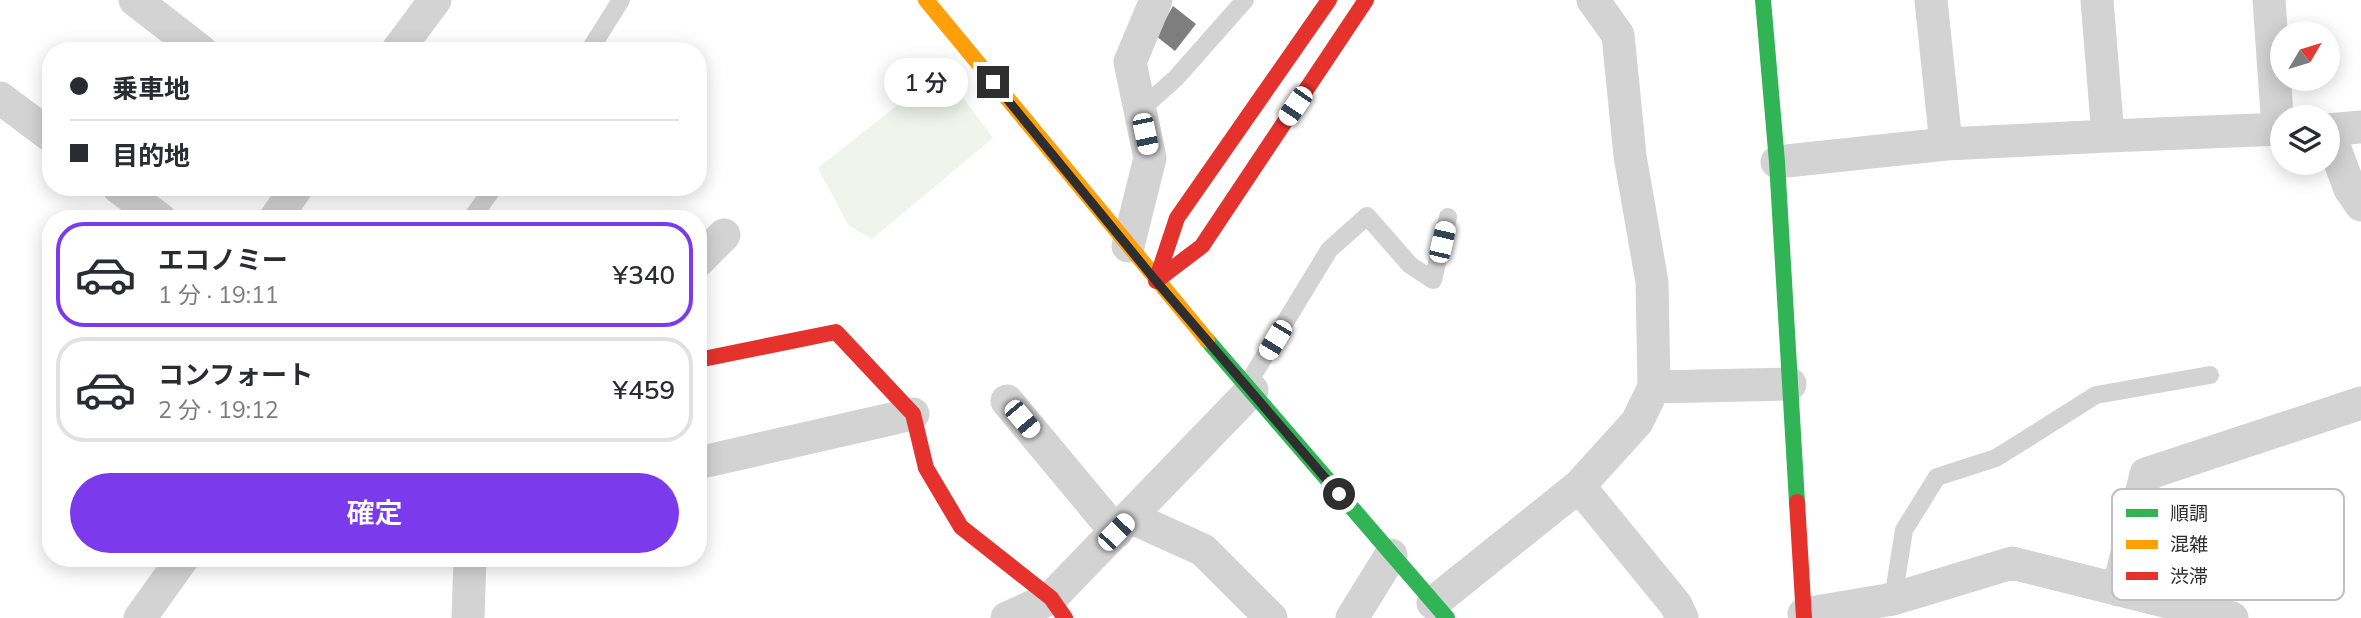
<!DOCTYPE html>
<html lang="ja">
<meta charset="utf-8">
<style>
:root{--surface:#fff;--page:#f7f7f7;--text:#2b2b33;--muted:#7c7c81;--line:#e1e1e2;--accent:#7c3aed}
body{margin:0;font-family:Mulish,"Noto Sans JP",sans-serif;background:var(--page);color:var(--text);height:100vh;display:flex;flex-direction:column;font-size:26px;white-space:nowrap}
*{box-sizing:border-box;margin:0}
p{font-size:23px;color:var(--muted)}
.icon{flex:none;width:38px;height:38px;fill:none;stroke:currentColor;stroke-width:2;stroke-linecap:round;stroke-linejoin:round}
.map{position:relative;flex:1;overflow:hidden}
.drawer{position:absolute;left:42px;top:210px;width:665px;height:357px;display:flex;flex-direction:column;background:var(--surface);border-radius:28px;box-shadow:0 4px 18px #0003}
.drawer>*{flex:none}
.top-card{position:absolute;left:42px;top:42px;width:665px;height:154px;border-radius:28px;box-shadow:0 4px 18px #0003;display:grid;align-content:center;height:154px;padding:0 28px;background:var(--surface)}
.needle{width:46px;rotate:52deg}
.controls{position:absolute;left:2270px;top:21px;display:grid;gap:14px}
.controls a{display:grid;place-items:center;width:70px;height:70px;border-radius:50%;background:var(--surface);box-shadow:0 4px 18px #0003;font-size:35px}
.end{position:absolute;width:32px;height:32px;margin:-16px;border:9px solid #2e2e2e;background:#fff;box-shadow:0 0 0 4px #fff}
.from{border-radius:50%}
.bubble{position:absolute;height:49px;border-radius:24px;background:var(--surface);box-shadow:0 4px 18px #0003;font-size:23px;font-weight:600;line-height:49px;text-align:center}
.car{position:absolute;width:21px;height:42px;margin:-21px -10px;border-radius:9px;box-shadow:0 0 5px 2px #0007;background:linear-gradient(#fff 24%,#345 0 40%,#fff 0 76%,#345 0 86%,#fff 0)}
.top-card b{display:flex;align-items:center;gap:24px;height:66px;font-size:26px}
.top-card b+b{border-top:2px solid var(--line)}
.top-card i{width:18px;height:18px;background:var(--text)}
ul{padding:12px 0 0;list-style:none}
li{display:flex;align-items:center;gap:21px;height:105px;margin:0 14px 10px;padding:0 14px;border:4px solid var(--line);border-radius:28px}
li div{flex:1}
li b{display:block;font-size:26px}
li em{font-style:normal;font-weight:600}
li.on{border-color:var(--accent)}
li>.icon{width:63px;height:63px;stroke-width:1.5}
.primary-button{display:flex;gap:14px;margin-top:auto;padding:14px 28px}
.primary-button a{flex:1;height:80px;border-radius:42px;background:var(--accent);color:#fff;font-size:28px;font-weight:600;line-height:80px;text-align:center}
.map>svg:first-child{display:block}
</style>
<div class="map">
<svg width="2361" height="618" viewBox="0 0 2361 618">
<rect width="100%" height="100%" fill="#fff"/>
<path fill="#f0f4ec" d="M942 70 993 138 872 239 849 226 818 168Z"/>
<path fill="#7e7e7e" d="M1173 6 1196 24 1175 51 1156 36Z"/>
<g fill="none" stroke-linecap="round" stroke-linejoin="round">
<path stroke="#d3d3d3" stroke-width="18" d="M589 51 621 0
M1140 110 1176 78 1245 0
M471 219 494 187
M1247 385 1329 250 1367 216 1410 265 1433 280 1448 217
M1893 599 1904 530 1937 477 1996 458 2096 395 2210 375"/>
<path stroke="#d3d3d3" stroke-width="33" d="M135 0 201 51
M1593 0 1618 35 1630 156 1652 282 1654 387
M1931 0 1946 144
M2097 0 2108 136 2282 129
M2269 0 2278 129
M397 51 435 0
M0 98 51 136
M2361 127 2328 130 2350 189 2361 205
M1777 162 1946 144 2108 136
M118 187 160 219
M275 219 297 187
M1128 246 1150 158 1130 62 1156 0
M698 261 724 235
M1007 401 1116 532
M698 463 913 414
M1579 486 1676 605 1682 618
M1130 517 1203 550 1271 618
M2118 590 2146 474 2361 403
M1433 603 1579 486 1637 422 1654 387 1790 384
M1804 614 1893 599 2012 563 2232 618
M140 618 183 558
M468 618 470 558
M1007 618 1051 598 1252 390
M1352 618 1391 555"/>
<path stroke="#30b455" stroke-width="16" d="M1763 0 1777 162 1797 502
M1207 340 1447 618"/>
<path stroke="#ff9f0a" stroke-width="16" d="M926 0 1207 340"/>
<path stroke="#e5322d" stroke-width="16" d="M1156 281 1202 246 1366 0
M1156 281 1177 218 1329 0
M698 360 836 332 913 414 926 468 961 527 1051 598 1065 618
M1797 502 1804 618"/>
</g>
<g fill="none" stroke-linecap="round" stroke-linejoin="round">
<path stroke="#2e2e2e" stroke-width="9" d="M993 82 1156 281 1339 494"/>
</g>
<rect x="2112" y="489" width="232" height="111" rx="10" fill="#fff" stroke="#c0c0c0" stroke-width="2"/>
<rect x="2126" y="509" width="32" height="8" fill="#30b455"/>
<rect x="2126" y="540" width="32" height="9" fill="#ff9f0a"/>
<rect x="2126" y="572" width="32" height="8" fill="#e5322d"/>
<g font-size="19" fill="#2e2e2e">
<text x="2170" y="520">順調</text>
<text x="2170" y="551">混雑</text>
<text x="2170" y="583">渋滞</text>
</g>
</svg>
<div class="controls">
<a><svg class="needle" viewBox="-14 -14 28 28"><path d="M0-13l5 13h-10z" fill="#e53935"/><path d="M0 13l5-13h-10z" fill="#7c7c81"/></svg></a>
<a><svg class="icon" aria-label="layers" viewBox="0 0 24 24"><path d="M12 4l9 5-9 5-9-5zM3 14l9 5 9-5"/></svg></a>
</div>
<i class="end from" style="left:1339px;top:494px"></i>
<i class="end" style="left:993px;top:82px"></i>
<div class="bubble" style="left:884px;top:58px;width:84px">1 分</div>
<i class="car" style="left:1295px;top:106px;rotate:214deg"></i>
<i class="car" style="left:1145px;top:134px;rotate:168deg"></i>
<i class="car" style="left:1442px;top:242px;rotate:13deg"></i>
<i class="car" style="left:1275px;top:340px;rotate:211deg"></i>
<i class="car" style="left:1022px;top:419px;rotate:140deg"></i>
<i class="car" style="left:1116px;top:532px;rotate:44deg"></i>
<div class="top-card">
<b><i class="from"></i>乗車地</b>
<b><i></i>目的地</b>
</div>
<section class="drawer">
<ul>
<li class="on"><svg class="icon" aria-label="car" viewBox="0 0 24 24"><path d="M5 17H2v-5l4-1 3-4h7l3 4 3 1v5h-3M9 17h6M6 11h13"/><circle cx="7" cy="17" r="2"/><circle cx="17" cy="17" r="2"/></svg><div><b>エコノミー</b><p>1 分 · 19:11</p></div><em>¥340</em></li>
<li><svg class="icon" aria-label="car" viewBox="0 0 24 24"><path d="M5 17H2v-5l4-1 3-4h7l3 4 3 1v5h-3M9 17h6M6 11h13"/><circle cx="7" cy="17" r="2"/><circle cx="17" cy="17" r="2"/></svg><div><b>コンフォート</b><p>2 分 · 19:12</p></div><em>¥459</em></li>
</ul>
<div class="primary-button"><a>確定</a></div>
</section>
</div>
